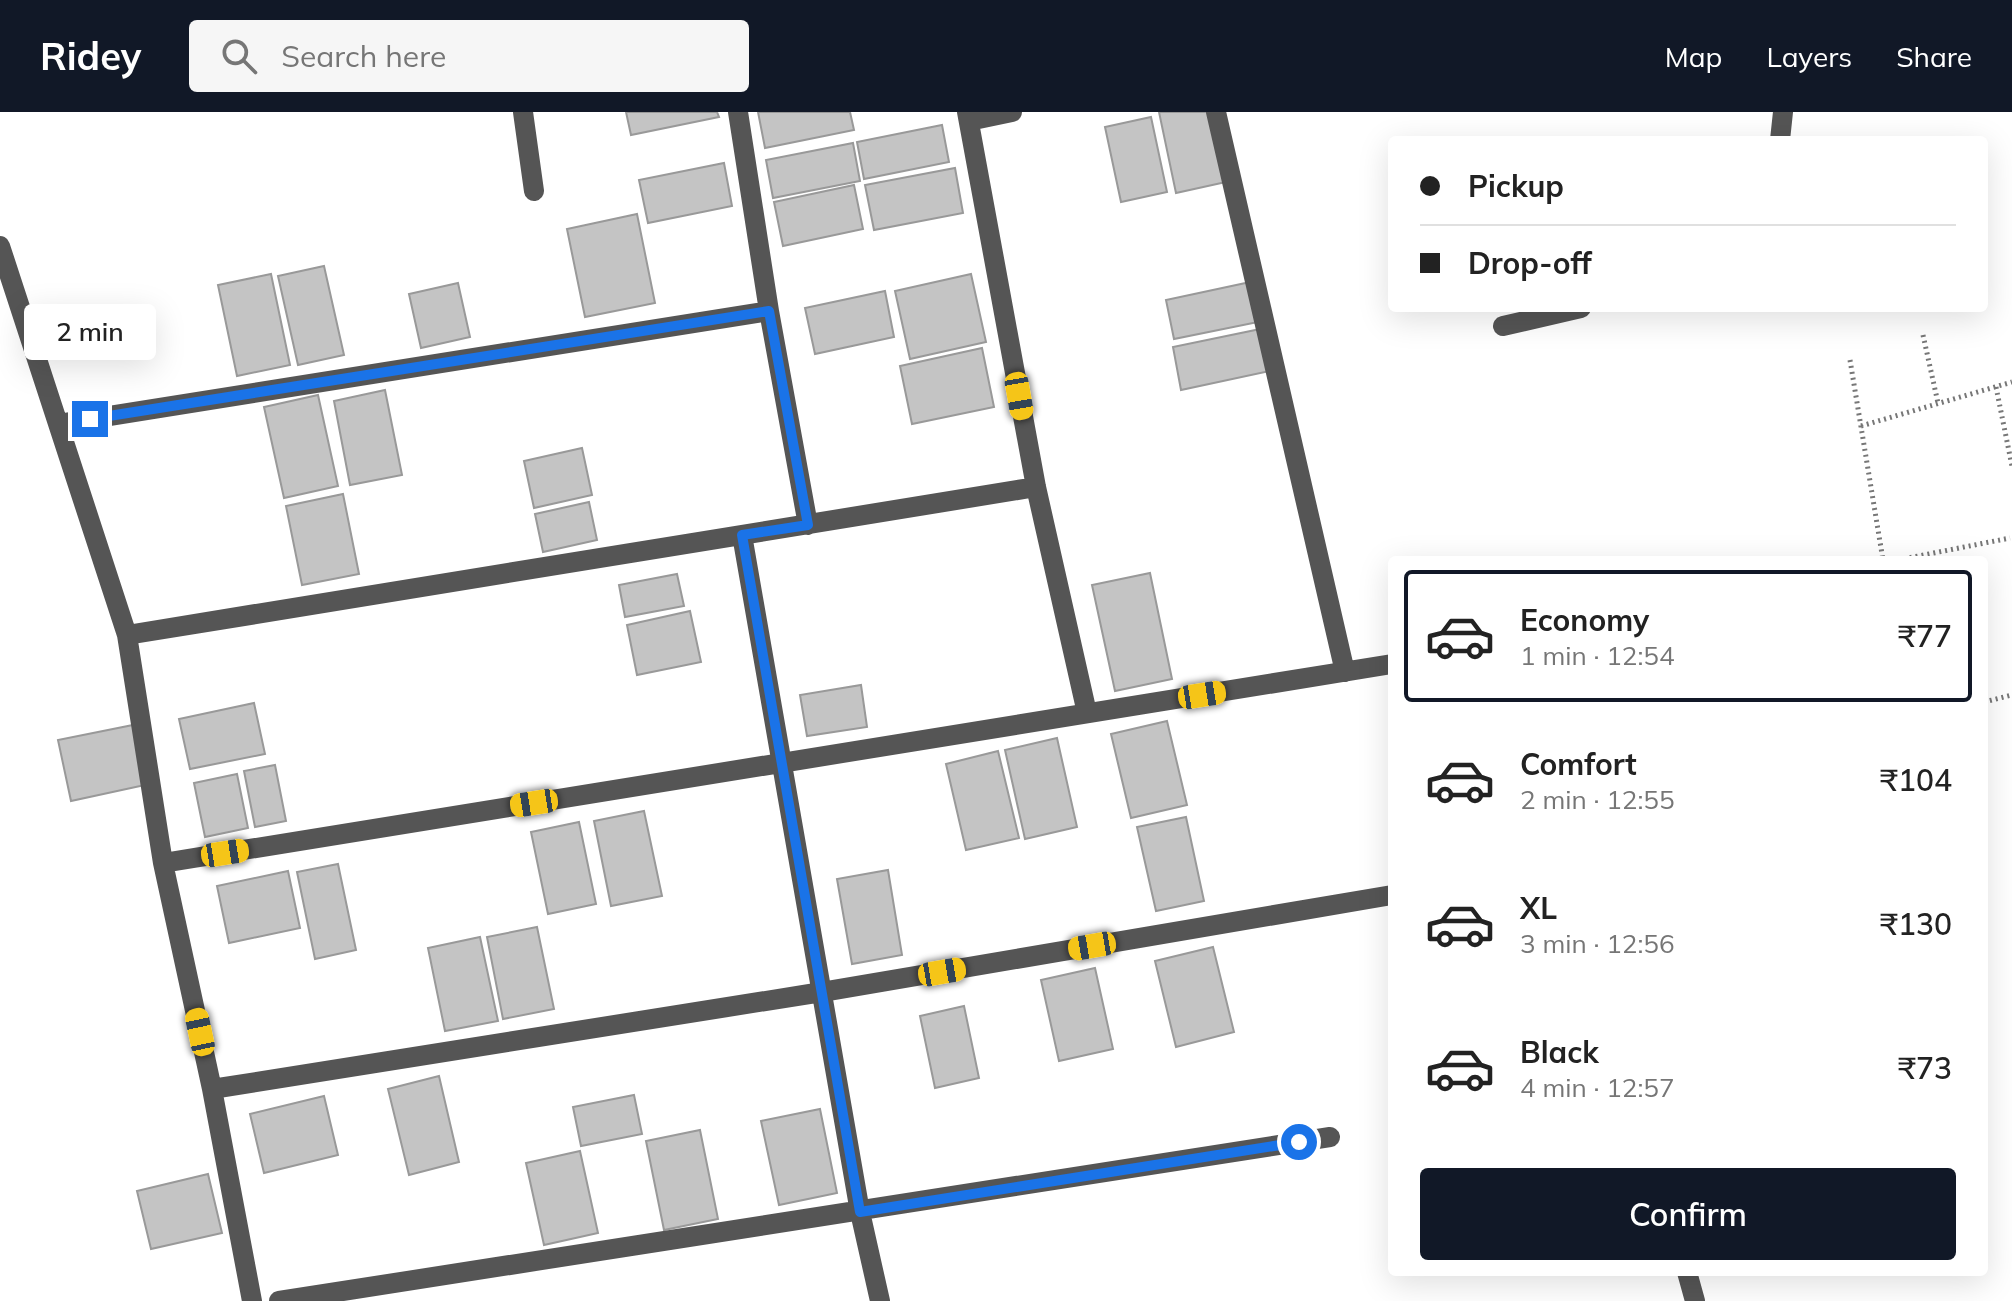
<!DOCTYPE html>
<meta charset="utf-8">
<style>
:root{--surface:#fff;--page:#f6f6f6;--text:#222;--muted:#767676;--line:#e0e0e0;--accent:#111827}
body{margin:0;font-family:Mulish,sans-serif;background:var(--page);color:var(--text);height:100vh;display:flex;flex-direction:column;font-size:30px;white-space:nowrap}
*{box-sizing:border-box;margin:0}
p{font-size:26px;color:var(--muted)}
.icon{flex:none;width:44px;height:44px;fill:none;stroke:currentColor;stroke-width:2;stroke-linecap:round;stroke-linejoin:round}
.map{position:relative;flex:1;overflow:hidden}
.details{position:absolute;left:1388px;top:444px;width:600px;height:720px;display:flex;flex-direction:column;background:var(--surface);border-radius:8px;box-shadow:0 8px 32px #0002}
.details>*{flex:none}
.top-card{position:absolute;left:1388px;top:24px;width:600px;height:176px;border-radius:8px;box-shadow:0 8px 32px #0002;display:grid;align-content:center;height:176px;padding:0 32px;background:var(--surface)}
.end{position:absolute;width:36px;height:36px;margin:-18px;border:10px solid #1a73e8;background:#fff;box-shadow:0 0 0 4px #fff}
.from{border-radius:50%}
.bubble{position:absolute;height:56px;border-radius:8px;background:var(--surface);box-shadow:0 8px 32px #0002;font-size:26px;font-weight:600;line-height:56px;text-align:center}
.car{position:absolute;width:24px;height:48px;margin:-24px -12px;border-radius:10px;box-shadow:0 0 6px 2px #0007;background:linear-gradient(#f5c518 24%,#345 0 40%,#f5c518 0 76%,#345 0 86%,#f5c518 0)}
.top-card b{display:flex;align-items:center;gap:28px;height:76px;font-size:30px}
.top-card b+b{border-top:2px solid var(--line)}
.top-card i{width:20px;height:20px;background:var(--text)}
ul{padding:14px 0 0;list-style:none}
li{display:flex;align-items:center;gap:24px;height:132px;margin:0 16px 12px;padding:0 16px;border:4px solid transparent;border-radius:8px}
li div{flex:1}
li b{display:block;font-size:30px}
li em{font-style:normal;font-weight:600}
li.selected{border-color:var(--accent)}
li>.icon{width:72px;height:72px;stroke-width:1.5}
.cta{display:flex;gap:16px;margin-top:auto;padding:16px 32px}
.cta a{flex:1;height:92px;border-radius:8px;background:var(--accent);color:#fff;font-size:32px;font-weight:600;line-height:92px;text-align:center}
header{display:flex;align-items:center;gap:48px;box-sizing:border-box;height:112px;padding:0 40px;background:var(--accent);color:#fff}
header strong{font-size:38px}
nav{display:flex;gap:44px;margin-inline-start:auto;font-size:28px}
.search{width:560px;height:72px;background:var(--page);display:flex;align-items:center;gap:20px;box-sizing:border-box;padding:0 28px;border-radius:8px;color:var(--muted);font-size:30px}
.map>svg:first-child{display:block}
</style>
<header>
<strong>Ridey</strong>
<div class="search"><svg class="icon" aria-label="search" viewBox="0 0 24 24"><circle cx="10" cy="10" r="6"/><path d="M15 15l6 6"/></svg>Search here</div>
<nav><a>Map</a><a>Layers</a><a>Share</a></nav>
</header>
<div class="map">
<svg width="2012" height="1189" viewBox="0 0 2012 1189">
<rect width="100%" height="100%" fill="#fff"/>
<path fill="#c4c4c4" stroke="#999" stroke-width="2" d="M626 0H717L719 5 631 23Z
M758 0H850L854 18 765 36Z
M1159 0H1211L1226 70 1176 81Z
M1151 5 1167 80 1121 90 1105 15Z
M942 13 949 50 864 67 857 30Z
M853 31 860 69 773 86 766 48Z
M724 51 732 94 648 111 639 68Z
M955 56 963 101 874 118 865 73Z
M854 73 863 117 783 134 774 90Z
M637 102 655 191 585 205 567 117Z
M324 154 344 243 298 253 278 164Z
M271 162 290 253 237 264 218 173Z
M971 162 986 230 910 247 895 179Z
M1255 169 1263 209 1174 227 1166 188Z
M458 171 470 225 421 236 409 182Z
M885 179 894 225 815 242 805 196Z
M1270 215 1279 257 1181 278 1173 235Z
M982 236 994 295 912 312 900 254Z
M385 278 402 363 350 373 334 289Z
M318 283 338 374 284 386 264 295Z
M582 336 592 383 534 396 524 349Z
M343 382 359 462 302 473 286 394Z
M589 390 597 428 543 440 535 402Z
M1150 461 1172 567 1115 579 1092 473Z
M677 462 684 494 625 505 619 473Z
M690 499 701 550 637 563 627 513Z
M861 573 867 615 807 624 800 583Z
M254 591 265 642 190 657 179 607Z
M1167 609 1187 693 1131 706 1111 622Z
M133 613 145 673 71 689 58 628Z
M1057 626 1077 715 1025 727 1005 638Z
M998 639 1019 726 966 738 946 652Z
M275 653 286 709 255 715 244 659Z
M237 662 248 716 205 725 194 671Z
M644 699 662 784 611 794 594 709Z
M1186 705 1204 789 1156 799 1137 715Z
M579 710 596 792 548 802 531 720Z
M338 752 356 838 315 847 297 760Z
M888 758 902 843 852 852 837 767Z
M288 759 300 816 229 831 217 774Z
M537 815 554 897 503 907 487 825Z
M480 825 498 909 445 919 428 836Z
M1213 835 1234 920 1176 935 1155 849Z
M1095 856 1113 937 1059 949 1041 868Z
M964 894 979 966 935 976 920 904Z
M439 964 459 1050 409 1063 388 977Z
M634 983 642 1022 581 1034 573 995Z
M324 984 338 1043 264 1061 250 1002Z
M820 997 837 1081 779 1093 761 1009Z
M700 1018 718 1107 664 1118 646 1029Z
M580 1039 598 1121 544 1133 526 1051Z
M208 1062 222 1121 151 1137 137 1079Z"/>
<g fill="none" stroke-linecap="round" stroke-linejoin="round">
<path stroke="#777" stroke-width="5" stroke-dasharray="2 4" stroke-linecap="butt" d="M1923 223 1938 291
M1850 248 1883 448
M1996 275 2012 354
M1861 314 2012 270
M1898 448 2010 426
M1984 590 2012 583"/>
<path stroke="#555" stroke-width="20" d="M523 0 534 79
M738 0 769 199 808 413
M967 0 1036 375 1087 601
M1216 0 1345 560
M969 9 1012 0
M1780 28 1783 0
M0 134 127 523
M1503 214 1581 196
M59 312 769 199
M742 423 860 1100 880 1189
M163 751 1392 552
M212 977 822 880 1392 783
M1687 1160 1695 1189
M252 1189 212 977 163 751 127 523 1036 375
M279 1189 1330 1025"/>
</g>
<g fill="none" stroke-linecap="round" stroke-linejoin="round">
<path stroke="#1a73e8" stroke-width="10" d="M90 307 769 199 808 413 742 423 860 1100 1299 1030"/>
</g>
</svg>
<i class="end from" style="left:1299px;top:1030px"></i>
<i class="end" style="left:90px;top:307px"></i>
<div class="bubble" style="left:24px;top:192px;width:132px">2 min</div>
<i class="car" style="left:1019px;top:284px;rotate:170deg"></i>
<i class="car" style="left:1202px;top:583px;rotate:81deg"></i>
<i class="car" style="left:534px;top:691px;rotate:261deg"></i>
<i class="car" style="left:225px;top:741px;rotate:81deg"></i>
<i class="car" style="left:1092px;top:834px;rotate:260deg"></i>
<i class="car" style="left:942px;top:860px;rotate:80deg"></i>
<i class="car" style="left:200px;top:920px;rotate:348deg"></i>
<div class="top-card">
<b><i class="from"></i>Pickup</b>
<b><i></i>Drop-off</b>
</div>
<section class="details">
<ul>
<li class="selected"><svg class="icon" aria-label="car" viewBox="0 0 24 24"><path d="M5 17H2v-5l4-1 3-4h7l3 4 3 1v5h-3M9 17h6M6 11h13"/><circle cx="7" cy="17" r="2"/><circle cx="17" cy="17" r="2"/></svg><div><b>Economy</b><p>1 min · 12:54</p></div><em>₹77</em></li>
<li><svg class="icon" aria-label="car" viewBox="0 0 24 24"><path d="M5 17H2v-5l4-1 3-4h7l3 4 3 1v5h-3M9 17h6M6 11h13"/><circle cx="7" cy="17" r="2"/><circle cx="17" cy="17" r="2"/></svg><div><b>Comfort</b><p>2 min · 12:55</p></div><em>₹104</em></li>
<li><svg class="icon" aria-label="car" viewBox="0 0 24 24"><path d="M5 17H2v-5l4-1 3-4h7l3 4 3 1v5h-3M9 17h6M6 11h13"/><circle cx="7" cy="17" r="2"/><circle cx="17" cy="17" r="2"/></svg><div><b>XL</b><p>3 min · 12:56</p></div><em>₹130</em></li>
<li><svg class="icon" aria-label="car" viewBox="0 0 24 24"><path d="M5 17H2v-5l4-1 3-4h7l3 4 3 1v5h-3M9 17h6M6 11h13"/><circle cx="7" cy="17" r="2"/><circle cx="17" cy="17" r="2"/></svg><div><b>Black</b><p>4 min · 12:57</p></div><em>₹73</em></li>
</ul>
<div class="cta"><a>Confirm</a></div>
</section>
</div>
